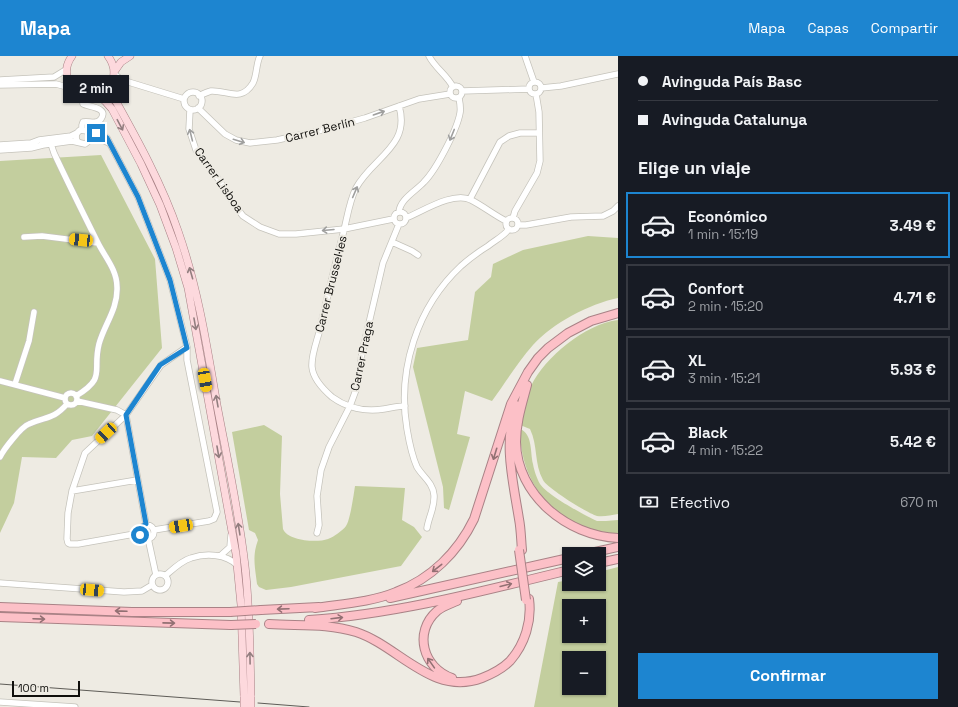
<!DOCTYPE html>
<html lang="es">
<meta charset="utf-8">
<style>
:root{--surface:#171b24;--page:#242831;--text:#f1f3f6;--muted:#9ea1a6;--line:#363941;--accent:#1d85d0}
body{margin:0;font-family:"Space Grotesk",sans-serif;background:var(--page);color:var(--text);height:100vh;display:flex;flex-direction:column;font-size:15px;white-space:nowrap}
*{box-sizing:border-box;margin:0}
p{font-size:13px;color:var(--muted)}
.icon{flex:none;width:22px;height:22px;fill:none;stroke:currentColor;stroke-width:2;stroke-linecap:round;stroke-linejoin:round}
.map{position:relative;flex:1;overflow:hidden}
.side{display:flex;flex-direction:column;background:var(--surface);width:340px}
.side>*{flex:none}
.hud{display:grid;align-content:center;height:88px;padding:0 20px;background:var(--surface)}
.buttons{position:absolute;left:562px;top:491px;display:grid;gap:8px}
.buttons a{display:grid;place-items:center;width:44px;height:44px;border-radius:0px;background:var(--surface);box-shadow:0 1px 3px #0004;font-size:20px}
.scale{position:absolute;left:12px;bottom:10px;width:68px;box-sizing:border-box;padding-left:4px;border:2px solid #100f0c;border-top:0;font-size:11px;line-height:14px;white-space:nowrap;color:#100f0c;-webkit-text-stroke:3px #eeebe3;paint-order:stroke}
.end{position:absolute;width:18px;height:18px;margin:-9px;border:5px solid #1d85d0;background:#fff;box-shadow:0 0 0 2px #fff}
.from{border-radius:50%}
.bubble{position:absolute;height:28px;border-radius:0px;background:var(--surface);box-shadow:0 1px 3px #0004;font-size:13px;font-weight:700;line-height:28px;text-align:center}
.car{position:absolute;width:12px;height:24px;margin:-12px -6px;border-radius:5px;box-shadow:0 0 3px 1px #0007;background:linear-gradient(#f5c518 24%,#345 0 40%,#f5c518 0 76%,#345 0 86%,#f5c518 0)}
.hud b{display:flex;align-items:center;gap:14px;height:38px;font-size:15px}
.hud b+b{border-top:1px solid var(--line)}
.hud i{width:10px;height:10px;background:var(--text)}
ul{padding:0;list-style:none}
li{display:flex;align-items:center;gap:12px;height:66px;margin:0 8px 6px;padding:0 12px;border:2px solid var(--line);border-radius:0px}
li div{flex:1}
li b{display:block;font-size:15px}
li em{font-style:normal;font-weight:700}
li.on{border-color:var(--accent)}
li>.icon{width:36px;height:36px;stroke-width:1.5}
h2{padding:0 20px;font-size:18px;line-height:48px}
.pay{display:flex;align-items:center;gap:10px;height:44px;padding:0 20px;font-size:15px}
.pay p{margin-inline-start:auto}
.primary-button{display:flex;gap:8px;margin-top:auto;padding:8px 20px}
.primary-button a{flex:1;height:46px;border-radius:0px;background:var(--accent);color:#fff;font-size:16px;font-weight:700;line-height:46px;text-align:center}
header{display:flex;align-items:center;gap:24px;box-sizing:border-box;height:56px;padding:0 20px;background:var(--accent);color:#fff}
header strong{font-size:19px}
nav{display:flex;gap:22px;margin-inline-start:auto;font-size:14px}
main{display:flex;flex:1;min-height:0}
.map>svg:first-child{display:block}
</style>
<header>
<strong>Mapa</strong>
<nav><a>Mapa</a><a>Capas</a><a>Compartir</a></nav>
</header>
<main>
<div class="map">
<svg width="618" height="651" viewBox="0 0 618 651">
<rect width="100%" height="100%" fill="#eeebe3"/>
<path fill="#c3ce9e" fill-rule="evenodd" d="M101 99 155 203 162 292 92 380 72 384 56 402 22 401 14 447 0 477V105Z
M588 180 618 182V242C589 248 553 267 533 289 518 306 505 327 492 345L465 335 457 378 470 381 449 454 444 452 443 431 413 311 417 292 468 284 475 236 491 221 493 208 523 194Z
M618 264V458C611 459 604 461 597 460 587 457 547 432 543 424 534 408 538 389 530 373L520 369C523 355 525 342 531 330 545 301 585 268 618 264Z
M264 369 282 380 280 438 283 473C288 485 317 487 328 483 334 481 343 474 346 470 350 465 354 437 355 430L405 432 402 464 414 471 422 481 401 510 291 531 266 534 259 531 257 528C255 511 252 500 258 484L255 477 249 474 232 376Z
M520 373C533 378 530 396 533 408 534 414 537 423 540 428 547 439 584 459 597 465H606L618 464V478C559 473 520 432 520 373Z
M618 511V651H534L558 526 569 524V528H599V516ZM569 550H599V580H569ZM569 602H599V632H569Z"/>
<g fill="none" stroke-linecap="round" stroke-linejoin="round">
<defs>
<path id="minor" d="M429 0C435 12 447 19 453 31
M525 0 534 26
M114 18 122 24 184 43
M0 24 54 21 67 13
M529 32a6 6 0 1 1 12 0a6 6 0 1 1-12 0Z
M0 29 56 28 74 33
M450 36a6 6 0 1 1 12 0a6 6 0 1 1-12 0Z
M541 32 561 30 618 18
M462 35 529 33
M184 45a9 9 0 1 1 18 0a9 9 0 1 1-18 0Z
M199 40C203 38 207 36 211 35 227 34 241 47 253 27 257 19 256 8 260 0
M399 50C411 90 372 102 356 132 349 146 347 163 343 178 335 210 327 241 320 273 317 285 311 299 312 311 313 323 324 334 332 341 347 352 366 356 384 353 391 352 397 350 405 350
M198 52 225 78 236 84 250 87 277 84 318 75 365 62 419 43 450 38
M190 54 189 73 196 94 217 121 236 151 243 160 260 171 279 178H296L344 173 393 163
M82 74V69L83 66C88 65 92 67 96 66 98 66 100 64 101 63 109 51 88 51 83 48L82 38
M88 76 102 78 107 82 138 141 170 224 187 291V304L217 456 214 463 209 465 154 474
M89 85 99 82 109 87
M51 88 54 97C68 127 83 157 98 187 105 201 117 214 117 231 118 253 104 269 99 288 92 316 107 321 76 340
M0 89 31 87 39 84 71 80 77 77
M0 94 31 92 43 89 72 85 85 88 89 85 90 81 87 75 80 74C75 78 75 82 78 86
M470 143 500 86 509 80 520 77H539
M394 162a6 6 0 1 1 12 0a6 6 0 1 1-12 0Z
M399 156C400 143 416 135 424 126 436 114 457 74 460 57 461 52 460 47 459 42
M506 168a6 6 0 1 1 12 0a6 6 0 1 1-12 0Z
M406 162C423 155 454 135 471 144 483 150 494 159 506 165
M513 162 515 155 537 117 540 105 539 56 536 38
M518 169H526L571 161 603 160 613 155 618 150
M24 181 42 180 98 187
M392 186 412 195 418 199
M0 325 65 342
M15 328 29 285 34 256
M65 343a6 6 0 1 1 12 0a6 6 0 1 1-12 0Z
M77 345 117 354 126 359 146 468
M0 401C4 393 21 371 29 368 46 360 53 364 67 348
M72 435 137 424
M140 476a7 7 0 1 1 14 0a7 7 0 1 1-14 0Z
M427 472C429 460 435 451 434 439 433 427 423 421 417 411 412 400 409 385 407 373 397 314 417 251 461 210 469 203 478 196 488 190 495 184 503 181 509 173
M140 477 78 488H70L68 487 67 483 68 457 72 435 85 397 126 359 161 309 187 291
M317 477 319 469 317 440 321 414 329 391 350 350 357 331 362 297 383 207 399 168
M148 482 156 519
M220 500 230 491 231 479
M152 526a8 8 0 1 1 16 0a8 8 0 1 1-16 0Z
M165 520C173 513 181 505 191 502 206 497 226 498 237 509
M0 527 124 536 142 535 152 529
M0 646 75 651"/>
<path id="major" d="M72 0C67 7 65 15 68 23 80 57 131 32 108 0
M114 16 121 6 130 0
M111 28 113 40C137 83 162 128 178 175 198 232 207 290 217 349 227 402 239 456 245 510 250 553 250 597 251 641
M96 39 105 45 112 53 141 108 160 149 176 192 188 232 236 498 241 549 244 641"/>
<path id="highway" d="M527 329C522 348 516 366 516 386 517 439 567 480 618 482
M516 349C503 387 513 425 519 463 521 473 521 484 522 494
M586 498 618 491
M599 507 618 503
M390 542 569 502
M0 551 132 556H230
M315 552C341 548 372 546 396 536 431 523 458 496 474 463L511 348 528 316 538 302 548 292 568 277 591 265 618 257
M261 554 319 551
M0 561 231 569
M309 564C397 558 483 535 569 514
M269 568C298 570 327 567 356 576 399 590 432 641 482 622 492 618 502 613 510 605 525 588 532 565 529 543
M452 622C423 612 413 576 437 555 443 550 450 548 457 545"/>
</defs>
<use href="#minor" stroke="#c5c3bb" stroke-width="7"/>
<use href="#major" stroke="#a98286" stroke-width="8"/>
<use href="#highway" stroke="#a98286" stroke-width="10"/>
<use href="#minor" stroke="#fff" stroke-width="5.5"/>
<use href="#major" stroke="#fdd9dd" stroke-width="7"/>
<use href="#highway" stroke="#fcc0c7" stroke-width="8"/>
<path stroke="#5e5c57" stroke-width="1" d="M0 628 240 646
M258 647 309 651"/>
<defs>
<path id="major-bridge" d="M244 641V651
M251 641V651"/>
<path id="highway-bridge" d="M519 494 526 544
M230 556 261 554
M231 569 256 568"/>
</defs>
<use href="#major-bridge" stroke="#a98286" stroke-width="8" stroke-linecap="butt"/>
<use href="#highway-bridge" stroke="#a98286" stroke-width="10" stroke-linecap="butt"/>
<use href="#major-bridge" stroke="#fdd9dd" stroke-width="7"/>
<use href="#highway-bridge" stroke="#fcc0c7" stroke-width="8"/>
</g>
<defs><path id="oneway-shaft" d="M-6 0H5M1.5-3L5.5 0L1.5 3" fill="none" stroke-width="1.6" stroke-linecap="round" stroke-linejoin="round"/></defs>
<g stroke="#9f9f9e">
<use href="#oneway-shaft" transform="translate(379 57) rotate(-19)"/>
<use href="#oneway-shaft" transform="translate(191 79) rotate(-104)"/>
<use href="#oneway-shaft" transform="translate(452 79) rotate(112)"/>
<use href="#oneway-shaft" transform="translate(239 85) rotate(17)"/>
<use href="#oneway-shaft" transform="translate(355 136) rotate(-67)"/>
<use href="#oneway-shaft" transform="translate(328 174) rotate(175)"/>
</g>
<g stroke="#927e7f">
<use href="#oneway-shaft" transform="translate(120 69) rotate(62)"/>
<use href="#oneway-shaft" transform="translate(191 217) rotate(-106)"/>
<use href="#oneway-shaft" transform="translate(195 268) rotate(80)"/>
<use href="#oneway-shaft" transform="translate(217 345) rotate(-100)"/>
<use href="#oneway-shaft" transform="translate(218 396) rotate(80)"/>
<use href="#oneway-shaft" transform="translate(239 473) rotate(-99)"/>
<use href="#oneway-shaft" transform="translate(250 602) rotate(-91)"/>
</g>
<g stroke="#927073">
<use href="#oneway-shaft" transform="translate(495 398) rotate(107)"/>
<use href="#oneway-shaft" transform="translate(437 512) rotate(142)"/>
<use href="#oneway-shaft" transform="translate(506 529) rotate(-14)"/>
<use href="#oneway-shaft" transform="translate(283 553) rotate(178)"/>
<use href="#oneway-shaft" transform="translate(121 555) rotate(-178)"/>
<use href="#oneway-shaft" transform="translate(337 562) rotate(-7)"/>
<use href="#oneway-shaft" transform="translate(39 563) rotate(2)"/>
<use href="#oneway-shaft" transform="translate(169 567) rotate(1)"/>
<use href="#oneway-shaft" transform="translate(431 607) rotate(-125)"/>
</g>
<g fill="none" stroke-linecap="round" stroke-linejoin="round">
<path stroke="#1d85d0" stroke-width="5" d="M96 77 102 78 107 82 138 141 170 224 187 292 160 309 126 359 146 468 140 472V479"/>
</g>
<g text-anchor="middle" dominant-baseline="central" stroke-width="4" stroke-linejoin="round" paint-order="stroke">
<g font-size="12" fill="#100f0c" stroke="#eeebe3">
<text transform="translate(320 74) rotate(-14)">Carrer Berlín</text>
<text transform="translate(219 124) rotate(55)">Carrer Lisboa</text>
<text transform="translate(331 228) rotate(-76)">Carrer Brussel·les</text>
<text transform="translate(362 300) rotate(-78)">Carrer Praga</text>
</g>
</g>
</svg>
<div class="buttons">
<a><svg class="icon" aria-label="layers" viewBox="0 0 24 24"><path d="M12 4l9 5-9 5-9-5zM3 14l9 5 9-5"/></svg></a>
<a>+</a>
<a>−</a>
</div>
<div class="scale">100 m</div>
<i class="end from" style="left:140px;top:479px"></i>
<i class="end" style="left:96px;top:77px"></i>
<div class="bubble" style="left:63px;top:19px;width:66px">2 min</div>
<i class="car" style="left:81px;top:184px;rotate:276deg"></i>
<i class="car" style="left:205px;top:324px;rotate:170deg"></i>
<i class="car" style="left:106px;top:377px;rotate:227deg"></i>
<i class="car" style="left:181px;top:470px;rotate:260deg"></i>
<i class="car" style="left:92px;top:534px;rotate:95deg"></i>
</div>
<section class="side">
<div class="hud">
<b><i class="from"></i>Avinguda País Basc</b>
<b><i></i>Avinguda Catalunya</b>
</div>
<h2>Elige un viaje</h2>
<ul>
<li class="on"><svg class="icon" aria-label="car" viewBox="0 0 24 24"><path d="M5 17H2v-5l4-1 3-4h7l3 4 3 1v5h-3M9 17h6M6 11h13"/><circle cx="7" cy="17" r="2"/><circle cx="17" cy="17" r="2"/></svg><div><b>Económico</b><p>1 min · 15:19</p></div><em>3.49 €</em></li>
<li><svg class="icon" aria-label="car" viewBox="0 0 24 24"><path d="M5 17H2v-5l4-1 3-4h7l3 4 3 1v5h-3M9 17h6M6 11h13"/><circle cx="7" cy="17" r="2"/><circle cx="17" cy="17" r="2"/></svg><div><b>Confort</b><p>2 min · 15:20</p></div><em>4.71 €</em></li>
<li><svg class="icon" aria-label="car" viewBox="0 0 24 24"><path d="M5 17H2v-5l4-1 3-4h7l3 4 3 1v5h-3M9 17h6M6 11h13"/><circle cx="7" cy="17" r="2"/><circle cx="17" cy="17" r="2"/></svg><div><b>XL</b><p>3 min · 15:21</p></div><em>5.93 €</em></li>
<li><svg class="icon" aria-label="car" viewBox="0 0 24 24"><path d="M5 17H2v-5l4-1 3-4h7l3 4 3 1v5h-3M9 17h6M6 11h13"/><circle cx="7" cy="17" r="2"/><circle cx="17" cy="17" r="2"/></svg><div><b>Black</b><p>4 min · 15:22</p></div><em>5.42 €</em></li>
</ul>
<div class="pay"><svg class="icon" aria-label="cash" viewBox="0 0 24 24"><path d="M3 7h18v10H3z"/><circle cx="12" cy="12" r="2"/></svg>Efectivo<p>670 m</p></div>
<div class="primary-button"><a>Confirmar</a></div>
</section>
</main>
